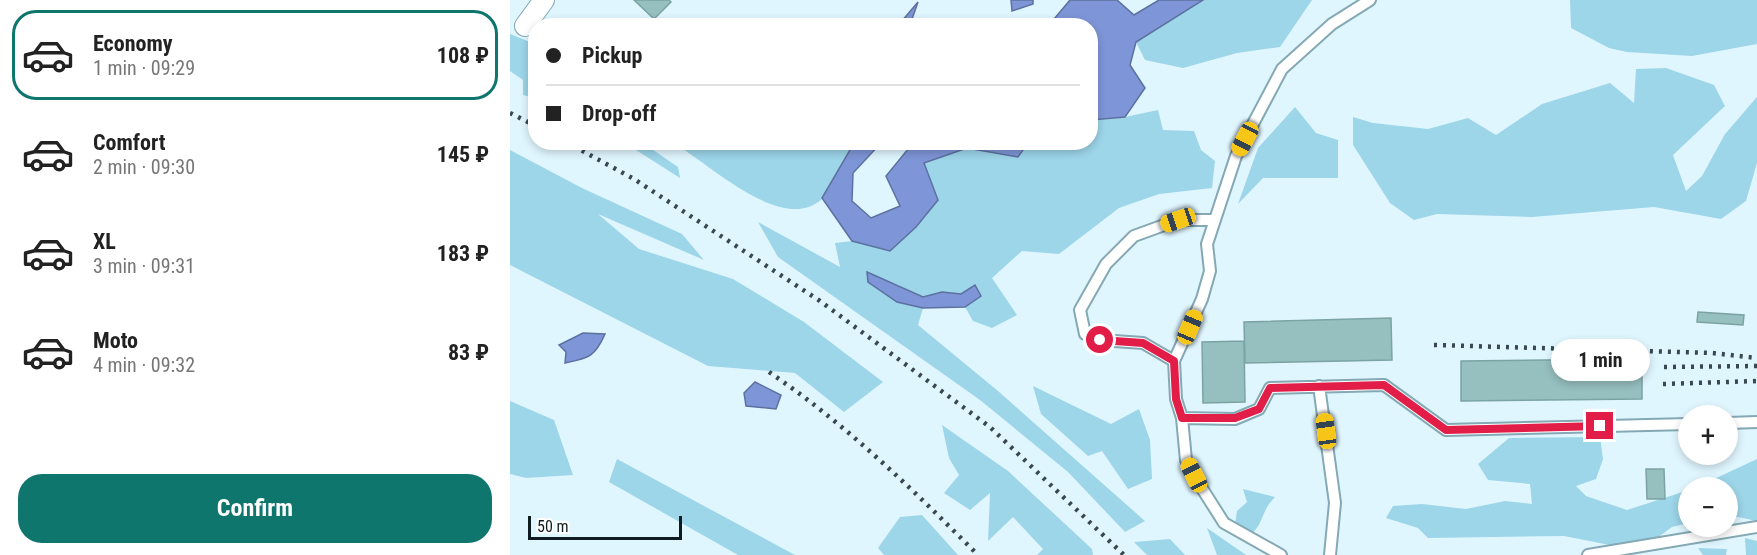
<!DOCTYPE html>
<meta charset="utf-8">
<style>
:root{--surface:#fff;--page:#f2f2f2;--text:#222;--muted:#767676;--line:#e0e0e0;--accent:#0f766e}
body{margin:0;font-family:"Roboto Condensed",sans-serif;background:var(--page);color:var(--text);height:100vh;display:flex;flex-direction:column;font-size:22px;white-space:nowrap}
*{box-sizing:border-box;margin:0}
p{font-size:20px;color:var(--muted)}
.icon{flex:none;width:33px;height:33px;fill:none;stroke:currentColor;stroke-width:2;stroke-linecap:round;stroke-linejoin:round}
.map{position:relative;flex:1;overflow:hidden}
.details{display:flex;flex-direction:column;background:var(--surface);width:510px}
.details>*{flex:none}
.hud{position:absolute;left:18px;top:18px;width:570px;height:132px;border-radius:24px;box-shadow:0 3px 9px #0003;display:grid;align-content:center;height:132px;padding:0 18px;background:var(--surface)}
.buttons{position:absolute;left:1168px;top:405px;display:grid;gap:12px}
.buttons a{display:grid;place-items:center;width:60px;height:60px;border-radius:50%;background:var(--surface);box-shadow:0 3px 9px #0003;font-size:30px}
.scale{position:absolute;left:18px;bottom:15px;width:154px;box-sizing:border-box;padding-left:6px;border:3px solid #0e1c21;border-top:0;font-size:16px;line-height:21px;white-space:nowrap;color:#0e1c21;-webkit-text-stroke:4px #fff;paint-order:stroke}
.end{position:absolute;width:27px;height:27px;margin:-14px;border:8px solid #e11d48;background:#fff;box-shadow:0 0 0 3px #fff}
.from{border-radius:50%}
.bubble{position:absolute;height:42px;border-radius:21px;background:var(--surface);box-shadow:0 3px 9px #0003;font-size:20px;font-weight:700;line-height:42px;text-align:center}
.car{position:absolute;width:18px;height:36px;margin:-18px -9px;border-radius:8px;box-shadow:0 0 4px 2px #0007;background:linear-gradient(#f5c518 24%,#345 0 40%,#f5c518 0 76%,#345 0 86%,#f5c518 0)}
.hud b{display:flex;align-items:center;gap:21px;height:57px;font-size:22px}
.hud b+b{border-top:2px solid var(--line)}
.hud i{width:15px;height:15px;background:var(--text)}
ul{padding:10px 0 0;list-style:none}
li{display:flex;align-items:center;gap:18px;height:90px;margin:0 12px 9px;padding:0 6px;border:3px solid transparent;border-radius:24px}
li div{flex:1}
li b{display:block;font-size:22px}
li em{font-style:normal;font-weight:700}
li.current{border-color:var(--accent)}
li>.icon{width:54px;height:54px;stroke-width:1.5}
.cta{display:flex;gap:12px;margin-top:auto;padding:12px 18px}
.cta a{flex:1;height:69px;border-radius:24px;background:var(--accent);color:#fff;font-size:24px;font-weight:700;line-height:69px;text-align:center}
main{display:flex;flex:1;min-height:0}
.map>svg:first-child{display:block}
</style>
<main>
<section class="details">
<ul>
<li class="current"><svg class="icon" aria-label="car" viewBox="0 0 24 24"><path d="M5 17H2v-5l4-1 3-4h7l3 4 3 1v5h-3M9 17h6M6 11h13"/><circle cx="7" cy="17" r="2"/><circle cx="17" cy="17" r="2"/></svg><div><b>Economy</b><p>1 min · 09:29</p></div><em>108 ₽</em></li>
<li><svg class="icon" aria-label="car" viewBox="0 0 24 24"><path d="M5 17H2v-5l4-1 3-4h7l3 4 3 1v5h-3M9 17h6M6 11h13"/><circle cx="7" cy="17" r="2"/><circle cx="17" cy="17" r="2"/></svg><div><b>Comfort</b><p>2 min · 09:30</p></div><em>145 ₽</em></li>
<li><svg class="icon" aria-label="car" viewBox="0 0 24 24"><path d="M5 17H2v-5l4-1 3-4h7l3 4 3 1v5h-3M9 17h6M6 11h13"/><circle cx="7" cy="17" r="2"/><circle cx="17" cy="17" r="2"/></svg><div><b>XL</b><p>3 min · 09:31</p></div><em>183 ₽</em></li>
<li><svg class="icon" aria-label="car" viewBox="0 0 24 24"><path d="M5 17H2v-5l4-1 3-4h7l3 4 3 1v5h-3M9 17h6M6 11h13"/><circle cx="7" cy="17" r="2"/><circle cx="17" cy="17" r="2"/></svg><div><b>Moto</b><p>4 min · 09:32</p></div><em>83 ₽</em></li>
</ul>
<div class="cta"><a>Confirm</a></div>
</section>
<div class="map">
<svg width="1247" height="555" viewBox="0 0 1247 555">
<rect width="100%" height="100%" fill="#e0f6ff"/>
<path fill="#9dd5e9" d="M693 0H802L770 47 727 53 673 68 635 60 626 42Z
M1060 0H1247V44L1182 56 1117 52 1099 48 1061 28Z
M0 34 25 44V98L13 95V80L0 71Z
M1156 68 1204 85 1215 106 1163 155 1176 191 1192 176 1215 134 1247 97V163L1236 201 1211 219 1144 207 1022 217 927 214 904 220 880 203 843 145V117L863 123 918 129 958 118 986 135 1032 104 1100 83 1124 103 1126 69Z
M785 107 806 133 828 140V178H753L728 204 748 148Z
M648 110 653 130 684 131 691 150 705 161 702 188 649 194 609 208 549 254 512 251 482 278 507 315 482 328 463 321 455 307 471 296 432 292 413 297 386 284 358 282 387 302 413 308 408 325 488 391 635 521 615 532 558 472 470 400 268 257 248 222 330 267 325 243 342 241 380 251 428 200 413 164 457 148 508 157 518 143 580 142 581 120 615 117Z
M115 143H133L168 167 170 178Z
M163 143 344 142V143C337 155 321 190 312 199 272 236 197 161 163 143Z
M0 150 72 188 172 234 194 260 88 214 129 249 223 279 294 322 373 382 334 412 285 373 198 366 0 265Z
M523 386 601 424 629 409 640 440 642 479 618 489 592 451 578 456 531 414Z
M0 401 44 420 63 475 16 478 0 474Z
M432 425 498 471 582 549 583 555H527L533 549 503 517 478 541 480 493 460 510 434 493 449 475 439 458Z
M1090 437 1093 459 1086 479 1066 486 1076 496 1117 510 1179 490V523L1162 527 1139 544 1105 546 1054 536 918 538 908 528 876 518 883 506 912 504 956 509 995 501 1022 504 1020 484 978 480 968 464 999 438Z
M107 459 285 555H228L99 482Z
M1247 459V521L1218 515V488L1187 487Z
M733 489 765 497C751 511 755 520 742 534L725 525 727 511 737 502Z
M412 515 448 555H374L368 548 390 517Z
M697 528 736 555H707Z
M1235 538 1247 541V555H1236Z
M660 539 675 555H637L624 542Z
M1188 548 1217 549 1216 555H1193Z"/>
<path fill="#7e95d7" stroke="#5c71a0" stroke-width="1.5" d="M501 0H523V4L502 11Z
M560 0H607L624 15 649 0H693L626 42 620 65 635 88 615 117 581 120 580 26 539 25Z
M408 2 400 25H373L391 22Z
M344 143H371L343 173 342 201 361 218 390 206 376 176 403 143H518L508 157 457 148 414 163 428 200 406 227 380 251 342 241 312 198Z
M357 272 413 297 432 292 451 294 465 285 471 296 455 307 413 308 387 302 358 282Z
M73 333 95 334C85 357 79 358 55 363L56 352 49 345Z
M245 382 271 395 266 409 236 406 234 393Z"/>
<path fill="#96bfbf" stroke="#7ba3a3" stroke-width="1.5" d="M124 0H159L161 2 144 19Z
M1188 312 1234 315 1233 325 1187 322Z
M881 318 882 360 735 363 734 322Z
M734 341 735 402 693 403 692 342Z
M1132 359V399L951 401V361Z
M1136 469H1154L1155 499H1137Z"/>
<g fill="none" stroke-linecap="round" stroke-linejoin="round">
<defs>
<path id="lane" d="M664 361 633 343 590 340 575 334 570 310 596 264 624 236 668 220H705
M809 386 825 503 820 555
M672 418 725 419 749 409 760 388 874 385 936 430 1179 424
M1218 423 1247 422
M771 555 714 523 693 490 676 460 672 418 666 399 664 361 692 299 700 271 697 244 726 156 772 69 822 24 860 0
M1078 555 1247 527"/>
<path id="street" d="M15 26 34 0"/>
</defs>
<use href="#lane" stroke="#84a9b5" stroke-width="14"/>
<use href="#street" stroke="#84a9b5" stroke-width="22"/>
<use href="#lane" stroke="#fff" stroke-width="10"/>
<use href="#street" stroke="#fff" stroke-width="20"/>
<path stroke="#38484e" stroke-width="4.5" stroke-dasharray="3 6" stroke-linecap="butt" d="M0 113 26 126
M56 142 124 179 310 301 480 427 614 555
M924 345 1202 353 1247 358
M1154 367 1247 366
M259 372C337 425 401 488 468 555
M1153 384 1247 381"/>
</g>
<g fill="none" stroke-linecap="round" stroke-linejoin="round">
<path stroke="#e11d48" stroke-width="8" d="M590 340 633 343 664 361 666 399 672 418H725L749 409 760 388 874 385 936 430 1090 426"/>
</g>
</svg>
<div class="buttons">
<a>+</a>
<a>−</a>
</div>
<div class="scale">50 m</div>
<i class="end from" style="left:590px;top:340px"></i>
<i class="end" style="left:1090px;top:426px"></i>
<div class="bubble" style="left:1041px;top:339px;width:99px">1 min</div>
<i class="car" style="left:735px;top:139px;rotate:208deg"></i>
<i class="car" style="left:668px;top:220px;rotate:251deg"></i>
<i class="car" style="left:680px;top:327px;rotate:23deg"></i>
<i class="car" style="left:816px;top:431px;rotate:352deg"></i>
<i class="car" style="left:684px;top:475px;rotate:333deg"></i>
<div class="hud">
<b><i class="from"></i>Pickup</b>
<b><i></i>Drop-off</b>
</div>
</div>
</main>
